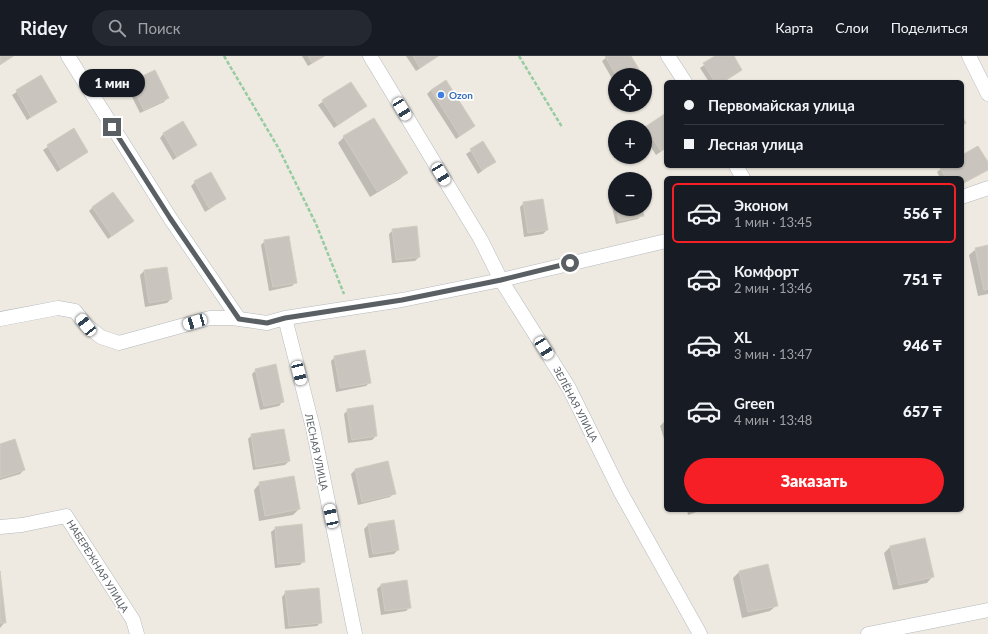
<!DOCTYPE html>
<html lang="ru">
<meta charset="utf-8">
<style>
:root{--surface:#171b24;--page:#242831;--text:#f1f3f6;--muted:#9ea1a6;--line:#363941;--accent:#f61f26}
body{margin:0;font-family:Lato,sans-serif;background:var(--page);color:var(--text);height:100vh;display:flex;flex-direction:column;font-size:15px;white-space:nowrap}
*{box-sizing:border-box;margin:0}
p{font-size:13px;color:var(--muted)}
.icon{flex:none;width:22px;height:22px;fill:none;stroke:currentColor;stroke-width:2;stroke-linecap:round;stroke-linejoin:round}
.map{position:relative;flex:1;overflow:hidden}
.drawer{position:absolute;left:664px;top:120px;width:300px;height:336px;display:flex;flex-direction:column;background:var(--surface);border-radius:6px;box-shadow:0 1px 3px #0004}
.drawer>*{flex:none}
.top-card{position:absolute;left:664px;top:24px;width:300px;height:88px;border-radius:6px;box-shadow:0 1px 3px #0004;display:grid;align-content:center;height:88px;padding:0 20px;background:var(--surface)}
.fabs{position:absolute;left:608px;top:12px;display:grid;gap:8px}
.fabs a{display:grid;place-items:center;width:44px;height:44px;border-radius:50%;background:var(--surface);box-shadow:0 1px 3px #0004;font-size:20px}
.end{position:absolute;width:18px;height:18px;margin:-9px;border:5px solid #5a5f64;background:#fff;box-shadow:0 0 0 2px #fff}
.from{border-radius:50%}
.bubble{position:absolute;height:28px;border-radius:14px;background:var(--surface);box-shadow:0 1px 3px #0004;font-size:13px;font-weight:800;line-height:28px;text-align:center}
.car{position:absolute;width:12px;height:24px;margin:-12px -6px;border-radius:5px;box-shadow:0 0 3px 1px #0007;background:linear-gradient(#fff 24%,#345 0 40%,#fff 0 76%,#345 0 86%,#fff 0)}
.top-card b{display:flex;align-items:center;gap:14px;height:38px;font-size:15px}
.top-card b+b{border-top:1px solid var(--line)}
.top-card i{width:10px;height:10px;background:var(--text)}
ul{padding:7px 0 0;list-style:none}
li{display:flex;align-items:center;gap:12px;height:60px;margin:0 8px 6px;padding:0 12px;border:2px solid transparent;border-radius:6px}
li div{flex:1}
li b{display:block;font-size:15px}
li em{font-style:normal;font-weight:800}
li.current{border-color:var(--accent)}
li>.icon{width:36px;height:36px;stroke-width:1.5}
.cta{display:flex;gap:8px;margin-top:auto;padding:8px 20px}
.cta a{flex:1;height:46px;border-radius:24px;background:var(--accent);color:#fff;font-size:16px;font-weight:800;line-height:46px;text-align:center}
header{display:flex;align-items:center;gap:24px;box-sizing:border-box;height:56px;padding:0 20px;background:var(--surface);border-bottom:1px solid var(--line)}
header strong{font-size:19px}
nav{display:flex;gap:22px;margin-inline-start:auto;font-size:14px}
.search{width:280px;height:36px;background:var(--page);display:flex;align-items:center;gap:10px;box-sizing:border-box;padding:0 14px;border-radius:22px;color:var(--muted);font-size:15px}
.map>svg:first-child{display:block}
</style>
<header>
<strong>Ridey</strong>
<div class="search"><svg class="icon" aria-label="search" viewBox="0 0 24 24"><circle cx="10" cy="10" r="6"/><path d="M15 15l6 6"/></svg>Поиск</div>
<nav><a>Карта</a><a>Слои</a><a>Поделиться</a></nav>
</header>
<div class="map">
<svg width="988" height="578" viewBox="0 0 988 578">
<rect width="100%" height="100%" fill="#eeeae1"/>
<path fill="#0003" d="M0 0H14L0 9Z
M302 0H325L308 10Z
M406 0H439L416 15Z
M608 0H630L639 15 635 19H615V28L602 5Z
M717 0H733L741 14 724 26H709L700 12Z
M41 20 56 45 27 64 12 39Z
M131 27 168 41 164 46 140 57 127 31Z
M350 27 365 50 334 72 318 49Z
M431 34 474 70 456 83 427 38Z
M666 59V92L656 99 645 82V73Z
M73 74 87 96 57 116 43 94Z
M164 77 195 89 173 104 160 82Z
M344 81 406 117 400 123 370 141 338 87Z
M483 87 494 106 478 118 466 98Z
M962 100 988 108V114L962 127V122H940L937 116 945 110H962Z
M195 126 225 143 205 156 191 130Z
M612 130H615V153H641L642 159 638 163 616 168 608 134Z
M524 147 547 174 543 178 524 181 520 151Z
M93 151 133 165 108 183 89 155Z
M393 174 419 201 415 205 392 207 389 178Z
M265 185 296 226 292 230 269 235 261 189Z
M988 190V238L978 240 969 199 976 193Z
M144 215 171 243 167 247 145 251 140 219Z
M335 301 370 326 366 330 336 336 331 305Z
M256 314 283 345 279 350 260 354 252 318Z
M348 354 376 380 372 384 348 387 344 358Z
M666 364V389L660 370Z
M252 379 289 405 285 409 253 414 248 383Z
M0 389 24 414 20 418 0 424Z
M355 414 394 437 390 441 358 449 351 418Z
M260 427 299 453 293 459 259 465 254 434Z
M687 454H702L688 459Z
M368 469 398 494 394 498 369 502 364 473Z
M276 472 304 505 300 509 275 512 271 476Z
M890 491 933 520 927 527 893 534 884 497Z
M740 515 777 549 770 555 742 562 733 522Z
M0 516 5 566 0 572Z
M381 529 410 551 406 555 381 559 377 533Z
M286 536 321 566 317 570 285 573 282 541Z"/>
<path fill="#c9c5be" stroke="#d3cbbf" d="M0 0H13L1 8Z
M308 0H323L312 7Z
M413 0H438L420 12Z
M605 0H631L640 15 634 19H616Z
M715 0H734L742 14 723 26H715L703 7Z
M155 14 169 42 144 54 130 26Z
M41 19 57 46 31 61 16 34Z
M446 24 475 70 460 80 431 34Z
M351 26 367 50 338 69 322 44Z
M666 57V92L661 95 645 71Z
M962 60 966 67 962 69Z
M374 62 408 117 377 135 343 80Z
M183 65 197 89 177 101 163 77Z
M74 72 88 96 61 113 47 89Z
M483 85 496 106 482 114 470 93Z
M978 90 988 106V114L962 128V122H946L940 112 943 110H962V99Z
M211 116 226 143 209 152 194 125Z
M612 129H615V144Z
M113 136 134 165 112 180 92 151Z
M543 143 548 174 528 177 523 146Z
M617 153H642L644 160 619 165Z
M417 170 420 201 396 204 392 173Z
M289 180 297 227 273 231 264 184Z
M988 189V233L984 234 975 192Z
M167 211 172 243 149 247 144 214Z
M365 294 371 327 340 332 334 300Z
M276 308 284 346 264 350 255 313Z
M373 349 377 380 352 384 347 353Z
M284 373 290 405 256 411 251 378Z
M15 383 25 414 0 422V388Z
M388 405 396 438 362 446 355 413Z
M294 420 300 453 265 460 259 426Z
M394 464 399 494 373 498 368 468Z
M302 468 305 506 278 508 275 471Z
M925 482 934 521 899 529 890 490Z
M768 508 778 550 748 556 739 515Z
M0 515 6 567H0Z
M407 524 411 552 385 555 381 528Z
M319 532 322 567 289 570 285 535Z"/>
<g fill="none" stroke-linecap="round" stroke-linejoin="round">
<defs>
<path id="street" d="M68 0 170 162 239 263
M370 0 481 184 501 224 569 332 620 435 700 578
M668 0 685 26
M969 0 988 38
M736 110 743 122
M962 141 988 132
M285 262 313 372 355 578
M0 263 58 252 75 255 86 269 101 281 119 287 210 262H232L267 267 285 262 402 244 501 224 666 185
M0 471 22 469 66 460 133 564 137 578
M868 578 988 554"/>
</defs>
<use href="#street" stroke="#b4b9bd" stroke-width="15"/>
<path stroke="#96cc9f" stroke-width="2.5" stroke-dasharray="4 2" stroke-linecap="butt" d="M224 0 279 93 316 168 344 238
M519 0 562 71"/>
<use href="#street" stroke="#fff" stroke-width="14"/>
</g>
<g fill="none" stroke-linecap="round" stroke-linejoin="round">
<path stroke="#5a5f64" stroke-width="5" d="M112 71 170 162 239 263 267 267 285 262 402 244 501 224 570 207"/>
</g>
<circle fill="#3f7fe0" stroke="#fff" stroke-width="1.5" cx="441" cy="39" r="4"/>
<g text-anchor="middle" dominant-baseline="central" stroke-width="3.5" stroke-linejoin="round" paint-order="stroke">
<g font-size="10" font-weight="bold" fill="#366cbe" stroke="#fff" text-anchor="start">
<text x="449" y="39">Ozon</text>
</g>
<g font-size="10" fill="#5a5f64" stroke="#fff">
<text transform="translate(576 348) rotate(62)">ЗЕЛЁНАЯ УЛИЦА</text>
<text transform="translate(317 396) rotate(78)">ЛЕСНАЯ УЛИЦА</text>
<text transform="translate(98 510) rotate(58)">НАБЕРЕЖНАЯ УЛИЦА</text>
</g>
</g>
</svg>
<div class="fabs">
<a><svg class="icon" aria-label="locate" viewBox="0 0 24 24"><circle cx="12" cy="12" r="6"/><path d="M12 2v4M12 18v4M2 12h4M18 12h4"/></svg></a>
<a>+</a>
<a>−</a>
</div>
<i class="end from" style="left:570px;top:207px"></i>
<i class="end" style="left:112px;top:71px"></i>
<div class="bubble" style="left:79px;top:13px;width:66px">1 мин</div>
<i class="car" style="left:402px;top:53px;rotate:149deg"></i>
<i class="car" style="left:441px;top:118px;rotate:149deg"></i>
<i class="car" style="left:195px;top:266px;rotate:254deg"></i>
<i class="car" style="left:86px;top:269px;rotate:322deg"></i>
<i class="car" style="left:544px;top:292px;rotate:148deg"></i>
<i class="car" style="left:299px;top:317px;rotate:166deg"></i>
<i class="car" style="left:331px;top:460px;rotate:348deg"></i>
<div class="top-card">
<b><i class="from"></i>Первомайская улица</b>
<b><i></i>Лесная улица</b>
</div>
<section class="drawer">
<ul>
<li class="current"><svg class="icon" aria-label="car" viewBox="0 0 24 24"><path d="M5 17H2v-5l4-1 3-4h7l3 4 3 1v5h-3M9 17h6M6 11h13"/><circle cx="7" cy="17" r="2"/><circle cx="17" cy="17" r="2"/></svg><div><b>Эконом</b><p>1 мин · 13:45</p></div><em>556 ₸</em></li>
<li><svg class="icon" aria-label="car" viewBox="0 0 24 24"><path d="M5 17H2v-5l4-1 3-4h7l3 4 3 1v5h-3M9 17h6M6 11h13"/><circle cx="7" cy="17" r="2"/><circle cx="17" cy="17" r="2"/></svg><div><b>Комфорт</b><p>2 мин · 13:46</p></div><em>751 ₸</em></li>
<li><svg class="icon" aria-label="car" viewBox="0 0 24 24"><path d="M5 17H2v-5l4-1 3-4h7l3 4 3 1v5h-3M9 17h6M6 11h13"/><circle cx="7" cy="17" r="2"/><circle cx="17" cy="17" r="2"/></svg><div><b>XL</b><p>3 мин · 13:47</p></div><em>946 ₸</em></li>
<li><svg class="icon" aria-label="car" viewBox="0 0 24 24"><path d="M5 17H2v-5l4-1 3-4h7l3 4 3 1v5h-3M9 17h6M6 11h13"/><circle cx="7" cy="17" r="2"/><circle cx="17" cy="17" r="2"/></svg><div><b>Green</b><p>4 мин · 13:48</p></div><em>657 ₸</em></li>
</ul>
<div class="cta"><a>Заказать</a></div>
</section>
</div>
